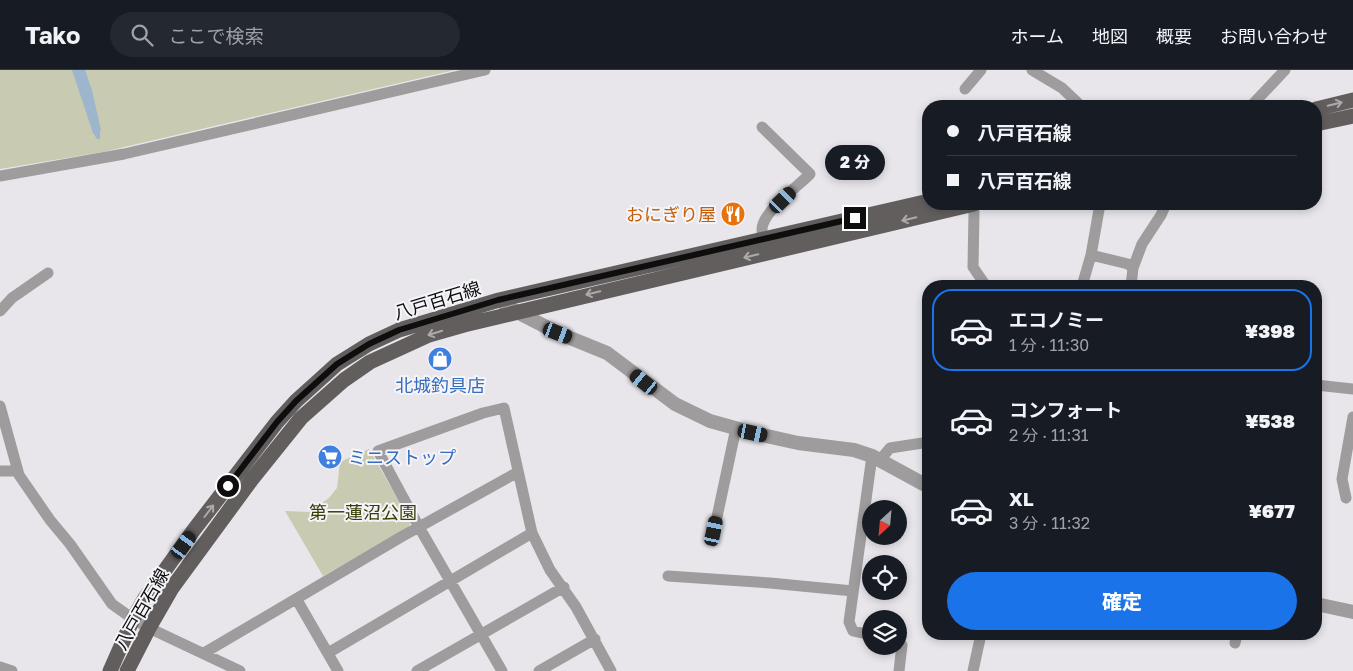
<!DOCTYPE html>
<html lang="ja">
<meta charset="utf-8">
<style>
:root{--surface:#171b24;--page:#242831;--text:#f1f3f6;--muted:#9ea1a6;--line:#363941;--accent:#1a73e8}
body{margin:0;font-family:"Golos Text","Noto Sans JP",sans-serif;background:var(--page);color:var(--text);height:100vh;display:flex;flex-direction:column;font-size:19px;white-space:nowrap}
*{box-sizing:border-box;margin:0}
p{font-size:16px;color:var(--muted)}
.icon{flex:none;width:28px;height:28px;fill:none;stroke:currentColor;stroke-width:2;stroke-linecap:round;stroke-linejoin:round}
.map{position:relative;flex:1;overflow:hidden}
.drawer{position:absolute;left:922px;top:210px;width:400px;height:360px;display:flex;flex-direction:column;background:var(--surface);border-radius:20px;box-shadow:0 2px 8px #0003}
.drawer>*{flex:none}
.hud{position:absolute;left:922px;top:30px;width:400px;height:110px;border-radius:20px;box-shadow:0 2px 8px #0003;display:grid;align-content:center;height:110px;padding:0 25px;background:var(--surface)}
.needle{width:32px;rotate:206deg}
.tools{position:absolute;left:862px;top:430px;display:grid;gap:10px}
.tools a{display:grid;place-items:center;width:45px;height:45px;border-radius:50%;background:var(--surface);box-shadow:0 2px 8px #0003;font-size:25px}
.end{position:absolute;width:22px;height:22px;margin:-11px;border:6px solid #0e0e0f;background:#fff;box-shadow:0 0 0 2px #fff}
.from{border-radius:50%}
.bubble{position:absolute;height:35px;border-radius:18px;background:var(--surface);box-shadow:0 2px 8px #0003;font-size:16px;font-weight:800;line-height:35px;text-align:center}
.car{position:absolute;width:15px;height:30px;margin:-15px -8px;border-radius:6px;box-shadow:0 0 4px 1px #0007;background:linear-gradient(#222 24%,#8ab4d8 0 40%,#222 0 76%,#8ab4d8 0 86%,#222 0)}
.hud b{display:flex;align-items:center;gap:18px;height:48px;font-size:19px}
.hud b+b{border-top:1px solid var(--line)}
.hud i{width:12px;height:12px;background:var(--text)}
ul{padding:9px 0 0;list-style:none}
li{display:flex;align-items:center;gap:15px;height:82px;margin:0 10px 8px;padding:0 15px;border:2px solid transparent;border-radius:20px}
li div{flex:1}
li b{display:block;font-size:19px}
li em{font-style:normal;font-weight:800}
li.on{border-color:var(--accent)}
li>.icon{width:45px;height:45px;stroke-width:1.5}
.primary-button{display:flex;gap:10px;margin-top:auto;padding:10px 25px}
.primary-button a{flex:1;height:58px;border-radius:30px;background:var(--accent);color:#fff;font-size:20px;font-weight:800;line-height:58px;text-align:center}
header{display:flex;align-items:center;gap:30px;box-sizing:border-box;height:70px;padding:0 25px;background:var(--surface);border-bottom:1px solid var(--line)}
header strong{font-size:24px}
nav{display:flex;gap:28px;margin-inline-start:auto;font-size:18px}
.search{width:350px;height:45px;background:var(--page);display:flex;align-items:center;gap:12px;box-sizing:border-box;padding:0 18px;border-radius:28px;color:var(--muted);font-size:19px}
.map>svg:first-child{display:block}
</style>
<header>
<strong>Tako</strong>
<div class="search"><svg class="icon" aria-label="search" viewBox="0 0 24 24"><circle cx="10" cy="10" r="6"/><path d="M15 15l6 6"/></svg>ここで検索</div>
<nav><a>ホーム</a><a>地図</a><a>概要</a><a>お問い合わせ</a></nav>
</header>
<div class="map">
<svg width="1353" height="601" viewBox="0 0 1353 601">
<rect width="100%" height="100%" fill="#e8e6eb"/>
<path fill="#c8cbb1" d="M0 0H455L103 82 0 99Z
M369 379 411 452 408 458 323 506 285 441 309 442 329 428 337 418 340 392Z"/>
<path fill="#9db6cd" d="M72 0H85L92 20 101 60 100 61V69H97L93 63Z"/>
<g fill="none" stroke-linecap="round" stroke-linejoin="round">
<path stroke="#9e9c9c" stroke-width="11" d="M1032 0 1062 18 1081 36
M965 19 981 0
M1251 36 1285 0
M762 57 810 104C796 118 770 136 763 154 761 159 762 164 763 169
M0 106 124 84 485 0
M972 134 974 142 973 197 984 213
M1091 185 1128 194 1133 198 1131 216
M1133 198 1142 174 1161 145 1166 134
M1082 216 1091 185 1100 134
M0 241 12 228 48 203
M1316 315 1353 319
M0 336 19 405 50 450 70 474 112 534 133 549 149 558 240 601
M880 390 890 378 929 372
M0 401H18
M1346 428 1342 409 1353 347
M714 461 736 358
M668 506 770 513 853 521
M297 530 338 601
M871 565 853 561 849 552 872 386
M899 573 902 575 899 601
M1235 573 1237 564
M204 583 401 467 518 402
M328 583 532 463
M0 597 12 601
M417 601 564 517
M502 601 419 457 378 381 483 343 504 338 532 463 550 500 576 537 611 601
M539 601 595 569
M973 601 981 564"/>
<path stroke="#9e9c9c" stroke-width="14" d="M499 230 515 241 558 263 607 283 675 334 710 351 753 363 798 373 854 380 872 386 929 417
M1316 534 1353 542"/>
<path stroke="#625e5e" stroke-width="15" d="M1316 39 1353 30
M1316 54 1353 46
M110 601 133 549 145 528 193 461 277 352 296 331 337 294 369 274 399 260 499 230 929 131
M127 601 149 558 172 518 252 409 301 348 344 310 370 292 429 265 464 255 974 134"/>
</g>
<defs><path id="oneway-shaft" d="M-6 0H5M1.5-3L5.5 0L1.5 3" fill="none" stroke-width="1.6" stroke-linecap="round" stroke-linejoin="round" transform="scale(1.25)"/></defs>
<g stroke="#aca9ab">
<use href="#oneway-shaft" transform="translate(1335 34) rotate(-14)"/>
<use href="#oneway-shaft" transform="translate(909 149) rotate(167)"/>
<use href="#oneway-shaft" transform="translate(751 186) rotate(167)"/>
<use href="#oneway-shaft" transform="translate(593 223) rotate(167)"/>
<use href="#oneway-shaft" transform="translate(435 263) rotate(163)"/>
<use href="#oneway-shaft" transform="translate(209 441) rotate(-53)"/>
</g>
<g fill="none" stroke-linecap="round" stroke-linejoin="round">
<path stroke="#0e0e0f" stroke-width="6" d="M228 416 277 352 296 331 337 294 369 274 399 260 498 230 855 148"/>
</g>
<defs>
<symbol id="restaurant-disc" viewBox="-11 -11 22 22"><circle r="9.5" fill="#e8710a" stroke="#f5f4f8"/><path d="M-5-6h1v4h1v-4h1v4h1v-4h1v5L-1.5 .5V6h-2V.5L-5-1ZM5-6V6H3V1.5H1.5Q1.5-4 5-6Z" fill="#fff"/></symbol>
<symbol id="shop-disc" viewBox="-11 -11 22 22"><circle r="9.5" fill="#3f7fe0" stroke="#f5f4f8"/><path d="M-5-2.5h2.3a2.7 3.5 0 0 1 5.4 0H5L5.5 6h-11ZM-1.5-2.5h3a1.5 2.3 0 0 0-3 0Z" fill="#fff"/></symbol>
<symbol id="supermarket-disc" viewBox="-11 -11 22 22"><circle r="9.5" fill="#3f7fe0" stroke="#f5f4f8"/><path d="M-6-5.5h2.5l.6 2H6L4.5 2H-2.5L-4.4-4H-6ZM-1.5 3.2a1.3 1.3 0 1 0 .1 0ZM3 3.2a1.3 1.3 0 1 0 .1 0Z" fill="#fff"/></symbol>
</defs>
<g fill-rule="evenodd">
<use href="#restaurant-disc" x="719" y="130" width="28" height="28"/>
<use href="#shop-disc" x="426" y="275" width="28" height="28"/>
<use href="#supermarket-disc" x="316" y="373" width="28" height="28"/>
</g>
<g text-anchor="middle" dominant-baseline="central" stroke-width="4" stroke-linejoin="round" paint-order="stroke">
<g font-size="18" fill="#c56008" stroke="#f5f4f8" text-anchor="end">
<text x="716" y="144">おにぎり屋</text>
</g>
<g font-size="18" fill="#0e0e0f" stroke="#f5f4f8">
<text transform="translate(437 230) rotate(-17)">八戸百石線</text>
<text transform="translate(141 539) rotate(-60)">八戸百石線</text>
</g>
<g font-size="18" fill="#366cbe" stroke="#f5f4f8">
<text x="440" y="315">北城釣具店</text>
<text x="348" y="387" text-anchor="start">ミニストップ</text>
</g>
<g font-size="18" fill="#3a3d06" stroke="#f5f4f8">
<text x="363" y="442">第一蓮沼公園</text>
</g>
</g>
</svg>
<div class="tools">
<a><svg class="needle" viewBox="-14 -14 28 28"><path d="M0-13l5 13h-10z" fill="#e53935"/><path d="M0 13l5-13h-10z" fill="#9ea1a6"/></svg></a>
<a><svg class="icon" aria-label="locate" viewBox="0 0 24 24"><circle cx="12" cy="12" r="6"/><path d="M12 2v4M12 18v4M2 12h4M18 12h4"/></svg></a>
<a><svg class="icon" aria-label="layers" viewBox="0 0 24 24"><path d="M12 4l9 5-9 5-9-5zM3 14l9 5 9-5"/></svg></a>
</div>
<i class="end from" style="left:228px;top:416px"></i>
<i class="end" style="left:855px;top:148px"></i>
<div class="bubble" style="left:825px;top:75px;width:60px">2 分</div>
<i class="car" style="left:783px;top:130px;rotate:46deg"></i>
<i class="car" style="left:558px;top:263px;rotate:111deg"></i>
<i class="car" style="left:644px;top:312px;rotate:309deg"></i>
<i class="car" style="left:753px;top:363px;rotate:102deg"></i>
<i class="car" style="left:714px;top:461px;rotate:12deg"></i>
<i class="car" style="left:184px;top:475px;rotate:36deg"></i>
<div class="hud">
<b><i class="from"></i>八戸百石線</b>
<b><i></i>八戸百石線</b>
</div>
<section class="drawer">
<ul>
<li class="on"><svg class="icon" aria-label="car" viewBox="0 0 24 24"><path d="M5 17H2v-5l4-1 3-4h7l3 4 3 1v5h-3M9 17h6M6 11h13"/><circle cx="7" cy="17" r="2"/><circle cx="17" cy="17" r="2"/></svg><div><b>エコノミー</b><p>1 分 · 11:30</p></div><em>¥398</em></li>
<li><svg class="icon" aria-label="car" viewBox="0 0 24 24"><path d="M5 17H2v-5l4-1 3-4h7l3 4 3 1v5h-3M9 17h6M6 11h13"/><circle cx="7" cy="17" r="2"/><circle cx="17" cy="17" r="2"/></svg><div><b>コンフォート</b><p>2 分 · 11:31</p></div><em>¥538</em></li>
<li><svg class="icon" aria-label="car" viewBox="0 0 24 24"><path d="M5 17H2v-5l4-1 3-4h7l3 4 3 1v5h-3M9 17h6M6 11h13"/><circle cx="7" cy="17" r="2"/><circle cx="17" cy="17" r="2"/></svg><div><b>XL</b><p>3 分 · 11:32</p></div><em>¥677</em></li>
</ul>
<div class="primary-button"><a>確定</a></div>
</section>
</div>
